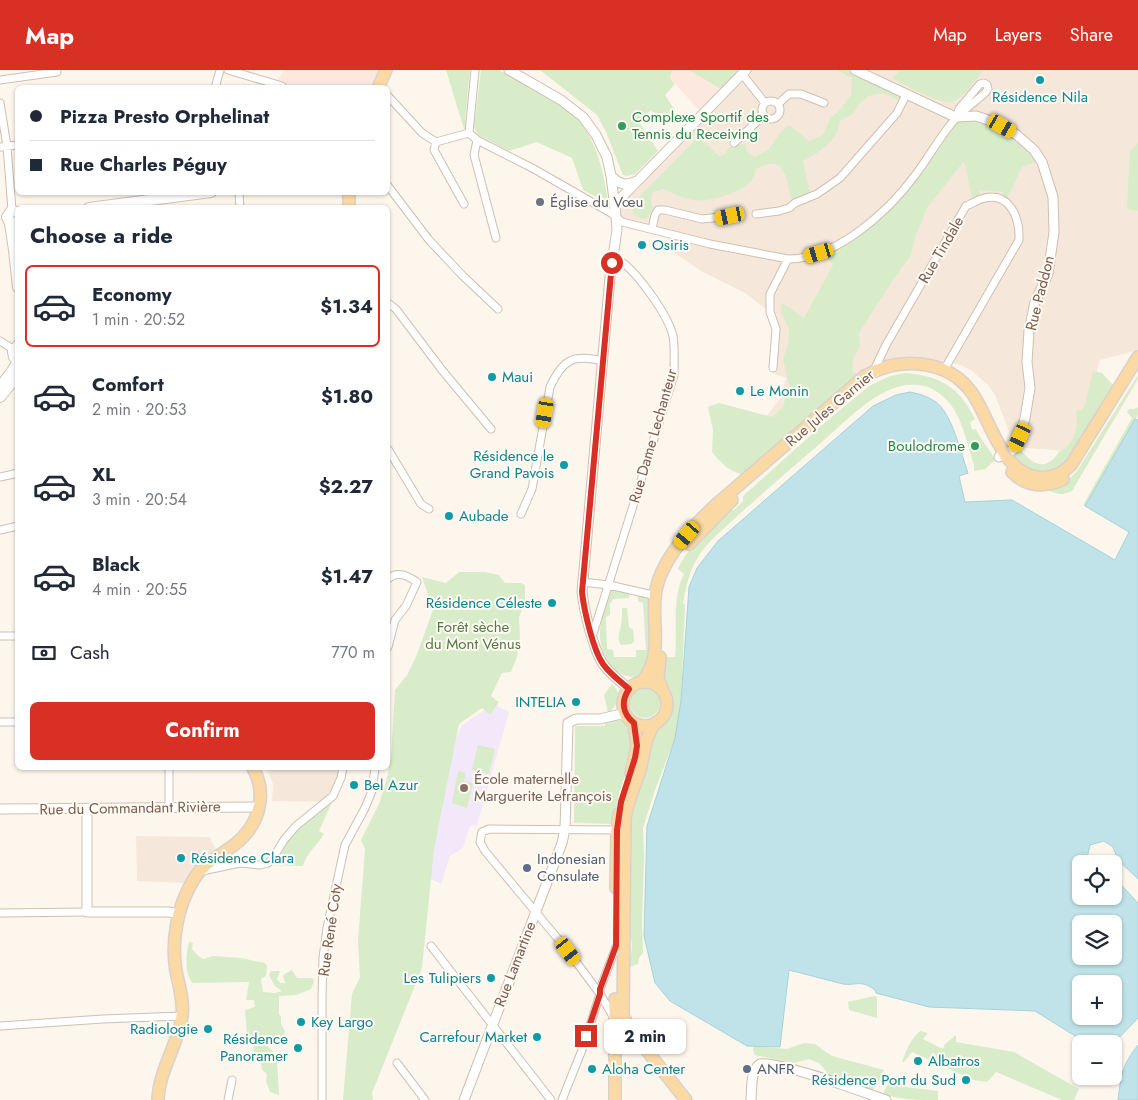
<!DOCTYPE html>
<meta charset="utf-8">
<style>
:root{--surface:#fff;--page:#f2f2f3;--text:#1f2937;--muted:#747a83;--line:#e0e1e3;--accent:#d93025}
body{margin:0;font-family:Jost,sans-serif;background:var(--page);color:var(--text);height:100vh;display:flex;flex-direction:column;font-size:19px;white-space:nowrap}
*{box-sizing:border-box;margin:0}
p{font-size:16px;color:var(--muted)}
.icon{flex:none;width:28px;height:28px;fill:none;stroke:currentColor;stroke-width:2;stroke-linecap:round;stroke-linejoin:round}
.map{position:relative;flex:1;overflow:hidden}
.side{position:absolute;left:15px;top:135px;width:375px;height:565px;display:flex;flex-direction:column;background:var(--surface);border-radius:8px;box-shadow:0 1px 4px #0004}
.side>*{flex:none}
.guide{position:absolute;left:15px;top:15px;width:375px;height:110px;border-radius:8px;box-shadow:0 1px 4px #0004;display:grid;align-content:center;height:110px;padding:0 15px;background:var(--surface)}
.controls{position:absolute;left:1072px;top:785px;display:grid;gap:10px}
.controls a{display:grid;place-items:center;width:50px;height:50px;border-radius:8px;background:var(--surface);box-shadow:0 1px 4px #0004;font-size:25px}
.end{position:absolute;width:22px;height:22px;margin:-11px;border:6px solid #d93025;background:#fff;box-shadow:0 0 0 2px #fff}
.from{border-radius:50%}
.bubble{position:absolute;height:35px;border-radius:8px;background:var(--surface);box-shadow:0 1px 4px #0004;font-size:16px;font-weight:700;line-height:35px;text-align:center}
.car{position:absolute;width:15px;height:30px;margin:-15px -8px;border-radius:6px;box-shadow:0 0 4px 1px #0007;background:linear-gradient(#f5c518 24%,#345 0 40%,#f5c518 0 76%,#345 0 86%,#f5c518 0)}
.guide b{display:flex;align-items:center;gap:18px;height:48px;font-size:19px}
.guide b+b{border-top:1px solid var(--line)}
.guide i{width:12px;height:12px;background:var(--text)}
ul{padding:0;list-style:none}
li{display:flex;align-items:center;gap:15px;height:82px;margin:0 10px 8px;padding:0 5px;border:2px solid transparent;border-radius:8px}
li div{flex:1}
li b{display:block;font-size:19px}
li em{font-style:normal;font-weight:700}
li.current{border-color:var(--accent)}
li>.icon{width:45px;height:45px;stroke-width:1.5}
h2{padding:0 15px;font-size:22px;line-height:60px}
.pay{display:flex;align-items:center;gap:12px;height:55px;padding:0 15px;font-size:19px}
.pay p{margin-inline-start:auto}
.cta{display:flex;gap:10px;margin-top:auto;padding:10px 15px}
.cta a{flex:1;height:58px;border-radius:8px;background:var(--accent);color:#fff;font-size:20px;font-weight:700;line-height:58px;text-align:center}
header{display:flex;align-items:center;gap:30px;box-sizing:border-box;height:70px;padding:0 25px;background:var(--accent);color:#fff}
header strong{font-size:24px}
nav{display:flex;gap:28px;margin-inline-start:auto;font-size:18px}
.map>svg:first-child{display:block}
</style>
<header>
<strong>Map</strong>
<nav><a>Map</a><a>Layers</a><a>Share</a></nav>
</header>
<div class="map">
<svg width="1138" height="1030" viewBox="0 0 1138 1030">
<rect width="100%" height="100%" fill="#fdf6ec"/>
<path fill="#f5e8da" d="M746 0H1138V280L1100 290 1076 369 1066 381 1015 377 995 325 988 315 971 300 950 291 927 295 889 296 728 396 779 330 786 308 775 304 773 298 776 259 770 242 745 223 701 201 669 179 668 163 629 153 616 146 614 135Z
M266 698H339V707L325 732 272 731 273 714Z
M136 766 210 767 216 781 187 813 137 811Z"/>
<path fill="#fde8e0" d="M284 0H386L378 17 272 18Z
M672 0H746L703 45 670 8Z"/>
<path fill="#f3e8fa" d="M494 634 509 642 477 755 470 756 463 778 450 786 441 814 428 808 449 686 461 656Z"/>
<path fill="#d8ecc9" d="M446 0H470L465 50 467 52 466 59H464Z
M481 0C486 0 492 0 497 0 506 2 522 13 531 18 543 25 557 31 568 40 595 61 604 101 608 133L583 120 572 88 537 72 509 81 478 65 474 57Z
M540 0H672L670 8 675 14 665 25 674 39 667 46 650 41 638 51 658 81 635 104 627 106 623 105 606 62 597 45Z
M689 0H739L721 19Z
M837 0H846L901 26 900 33 899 30 883 23 868 26 858 35 854 43 840 51C837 72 820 82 803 91L810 123 803 127 791 129C786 107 785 83 756 99 755 102 754 108 752 110 741 123 709 133 693 130 682 128 673 123 663 119L653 122 651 129 653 139 646 149C636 148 633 145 631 135L706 59 704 65V72L719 86 724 85 728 78 745 73 747 82 755 87 768 80 781 62 789 55 809 71 823 65 831 47 839 41 851 25 852 8Z
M900 0H984C975 10 966 25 954 31 943 37 903 14 892 8Z
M970 50C978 52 987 52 994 55 1009 62 1030 76 1036 92L1022 97 1007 129 1002 128 1003 122 979 120 980 126 972 128 964 91 927 138 914 170 911 185 891 213 859 263 860 276 853 289 852 301 858 304 856 310 744 405C729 402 721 393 712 382L713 360 708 337 719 333 772 347 783 337 789 315 783 289 788 275 789 259 781 243 782 233 804 248 833 195 826 186 816 190 801 192C814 188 828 184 840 177 891 149 920 102 953 56L957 52Z
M1138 73V141L1127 139 1130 81Z
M1093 301 1102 303 1114 316 1067 393 1055 400 1032 401 1012 388 1018 376C1024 385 1037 400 1049 392 1054 390 1056 385 1060 381 1062 380 1065 379 1067 377 1076 368 1078 353 1076 341H1080L1085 335Z
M906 303C941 306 960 318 975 349L970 352 972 360 976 359C981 371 990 379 995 390L985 399 974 401V395C965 368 961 335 934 320 919 311 898 315 883 323 860 335 835 361 815 378 787 402 759 426 732 451 721 461 709 471 700 484 690 499 686 515 683 534H685L681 632 675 668 655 720 643 758 644 786 642 854 643 883 639 888 638 894 627 898C631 887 635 871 628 862L631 749 633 734 641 714 655 659C669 650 677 637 671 621 668 615 664 610 663 603 662 598 664 592 664 587H675C678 559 671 530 684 504L678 499C689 475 710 459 728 440H734L743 431V426L821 356 869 316 890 306Z
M1138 305V309L1072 421C1061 426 1056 424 1045 419L1065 413 1077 401Z
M1136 337 1138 338V345L1085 436 1083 435 1132 348 1127 342 1129 339H1135Z
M459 502H485L499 505 505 513H521L525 515V533L519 547 520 568 517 587 511 602 502 603 491 626 499 632 490 645 482 638 459 654 434 779 422 898 372 1023 373 1030H343L352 924 360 907 358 871 365 779 361 770 379 734 387 709 391 687 395 620 407 605 416 587 433 540 422 507 446 513Z
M611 519 630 523 629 528 613 529 610 534V545L606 547 607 579 613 580 614 587H636V580H646L643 533 638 531V526L649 528C651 545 655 591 642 603 640 605 638 606 635 607 612 607 599 583 600 562 600 548 607 532 611 519Z
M622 538H627L629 557 633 560 634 571 632 574 621 575C616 567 620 562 621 555 622 549 622 543 622 538Z
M612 614C623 625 619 634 608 643L604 625Z
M630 633a15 15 0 1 1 30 0a15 15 0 1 1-30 0Z
M621 649C647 656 624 708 619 723 617 734 615 744 613 754L574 753 575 656H605V652Z
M478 675 495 679 489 704 472 700Z
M458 701 466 703 464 711 473 713 467 738 452 733Z
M332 732 319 761 324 764C317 775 307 783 303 796L271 795 290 767Z
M189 872 193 873 192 879 199 887 204 889 213 886 241 888 265 893 267 896 266 906 261 909 263 922 275 923 282 921 275 916 269 905 271 901H280L277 909 280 913H285L283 905 292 900 297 908H312L314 911 311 919 296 925 279 926V944L281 947V954L285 961 283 970 270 969 268 972V977L275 983 284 986V991L277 992 279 1025 270 1022 266 1011 267 1004 262 1000 261 991 253 987 254 973 238 971 240 965H247L245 940 255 937 254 930H246L249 912 193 913C184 904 186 884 189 872Z
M874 926 877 927V948L849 940 848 932Z
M920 961 928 963 923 969 943 979 945 974 956 965V972L1014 982 1079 1019 1074 1030H1062L996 1002 987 1012 973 1010 912 982 904 992H902C906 980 911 969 920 961Z
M804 973 815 974 832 986 884 1000 877 1015 872 1020 831 1007 819 993 809 989 794 993 754 985 753 976 787 979Z
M892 1006 898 1016 938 1021V1030C920 1030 900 1030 883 1024Z"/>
<path fill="#bfe3e8" stroke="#a5d3da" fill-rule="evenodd" d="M910 322C920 324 927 326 936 332 952 344 961 383 968 403L959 406 965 432 1012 430 1115 490 1129 462 1085 436 1135 349 1138 350V809L1118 790 1113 777 1104 771 1090 775 1087 788 1091 794H1081V826H1114V807L1138 833V948L1113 974H1088L1035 941 929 937 876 923 875 920C860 909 857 916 843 914L789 900 780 977 747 976 670 931 655 913 644 866 647 756 675 668 681 631 689 517 697 498 718 471 873 336 896 325ZM1081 854H1114V886H1081ZM1081 914H1114V946H1081Z
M1138 975V1030H1118C1121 1005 1122 995 1138 975Z"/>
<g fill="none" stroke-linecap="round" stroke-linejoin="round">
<defs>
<path id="minor" d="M228 0 282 16
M475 0 469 63 477 70 534 99 611 143 622 152 710 174 788 189C837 189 889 141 916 104 928 88 938 70 951 54 960 42 974 33 985 23L988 19 987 15 984 13 980 14 959 39 957 47
M742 4 765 33
M0 10 57 2
M215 18 220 0
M388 26 422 63 436 72 469 63
M762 40a9 9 0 1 1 18 0a9 9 0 1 1-18 0Z
M0 33 7 76 12 140
M778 34 789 24H801L824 33
M477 70 474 85 496 168
M436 72 434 80 464 134
M734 73 764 45
M0 77 18 75
M388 116 429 170 463 206 498 239
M239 122 240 138
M756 144 779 141 789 138 795 133 817 124 840 108 897 43 906 25
M652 159 655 145 658 140H665L702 149 730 146
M388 233 396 239 442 300 491 359
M0 271 13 279
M773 298 776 259 770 242V224L788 189
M876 303V296L886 275 966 136C971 134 976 131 981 129 1009 120 1020 147 1019 170L944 300
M388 379 421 434 429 439
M0 407 18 403
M521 444 532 419 550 317C563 289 573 284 603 291
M0 460 18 456
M388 509C397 500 408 506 417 512L406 536 395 550 388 577
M582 512 609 515 657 526
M0 566H18
M592 567 674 305C674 292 675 279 673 266 668 245 634 196 615 188L614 181
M0 652H18
M169 698V737
M202 801 240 793 260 795 268 793 273 788 284 770 296 756 333 726 341 708 343 698
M0 843 87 842
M431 876 551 1030
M614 948 600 924 568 881 485 781 480 772 482 762 489 759 617 760
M0 956 103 949 182 946
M397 993 425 1030
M228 1030 232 1010
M322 1030V928L323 888 327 858 345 775 365 738 372 721 375 698
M562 1030 582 980 600 924V919L616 877"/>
<path id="tertiary" d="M509 0 561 30 583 47 596 65 607 87 611 106 616 146 617 160 610 207 582 522C584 540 593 579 603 594 610 604 620 611 629 619
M855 0 951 45 957 47 976 46 997 53 1017 65 1034 80 1042 92 1053 127 1054 162 1048 204 1035 232 1029 261 1027 292 1030 318 1025 348 1020 367 1013 380 999 387
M611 106C620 115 625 116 637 111
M614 135 746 0
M0 739 259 737
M87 739V842H169L180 844
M464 1030 562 773 565 759 568 653 576 649H600L625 643
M751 1030C752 1020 750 1000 760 994 770 988 869 1024 886 1030"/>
<path id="secondary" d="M89 138 211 122
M18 142 11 141 7 147 10 153 18 152
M10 153 14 180 18 217
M18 275 13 282 14 287 18 290
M0 317 12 301 18 291
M0 327 15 309"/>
<path id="primary" d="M378 18 386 0
M349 138V122
M1012 402C1026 417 1045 418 1063 409
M689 474 732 430
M660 587 658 609 663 621
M642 612C665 583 650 553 656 520 662 487 695 454 718 433L865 306C899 286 948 289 972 323 990 348 1001 402 1037 407 1052 409 1061 404 1071 395L1138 287
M623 634a22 22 0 1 1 44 0a22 22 0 1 1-44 0Z
M655 653C644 669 645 682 640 700 635 717 627 731 625 749L623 946 632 962 686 1030
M631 703 637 676 634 653
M616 818 617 760 619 744
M158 1030C159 1000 178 975 182 946 184 931 179 916 176 901 171 871 177 836 194 809 203 793 220 786 234 775 259 756 268 725 253 698
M615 1030V929"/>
</defs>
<use href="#minor" stroke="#d1beb0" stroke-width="9"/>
<use href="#tertiary" stroke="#d1beb0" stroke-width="11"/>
<use href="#secondary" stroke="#d6c0b0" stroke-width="12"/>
<use href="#primary" stroke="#dad1cd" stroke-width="14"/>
<use href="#minor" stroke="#fff" stroke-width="7"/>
<use href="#tertiary" stroke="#fff" stroke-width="9"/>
<use href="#secondary" stroke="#fff" stroke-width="10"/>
<use href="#primary" stroke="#fbd9a5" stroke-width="11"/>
</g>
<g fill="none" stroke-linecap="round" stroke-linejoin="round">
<path stroke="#d93025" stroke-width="6" d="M586 966 600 924V919L616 876 617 760 621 732 635 688 637 676 634 653C622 643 621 631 629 619 620 611 610 604 603 594 593 580 584 540 582 522L612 193"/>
</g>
<g fill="#0f9aa8" stroke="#fffaf3" stroke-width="2">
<circle cx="1040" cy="10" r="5"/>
<circle cx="642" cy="175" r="5"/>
<circle cx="492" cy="307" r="5"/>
<circle cx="740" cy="321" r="5"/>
<circle cx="564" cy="395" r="5"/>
<circle cx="449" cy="446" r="5"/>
<circle cx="552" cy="533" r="5"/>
<circle cx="576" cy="632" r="5"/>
<circle cx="354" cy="715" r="5"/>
<circle cx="181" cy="788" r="5"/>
<circle cx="491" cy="908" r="5"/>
<circle cx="301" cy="952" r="5"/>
<circle cx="208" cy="959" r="5"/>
<circle cx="537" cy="967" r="5"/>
<circle cx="298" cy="978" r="5"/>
<circle cx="918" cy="991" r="5"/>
<circle cx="592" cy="999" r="5"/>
<circle cx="966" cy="1010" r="5"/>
</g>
<g fill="#2e9e5b" stroke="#fffaf3" stroke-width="2">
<circle cx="622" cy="56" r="5"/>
<circle cx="975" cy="376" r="5"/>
</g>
<circle fill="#6b7280" stroke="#fffaf3" stroke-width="2" cx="540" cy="132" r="5"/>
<circle fill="#8d6e63" stroke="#fffaf3" stroke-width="2" cx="464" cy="718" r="5"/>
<g fill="#5c6f8a" stroke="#fffaf3" stroke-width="2">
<circle cx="527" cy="798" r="5"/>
<circle cx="747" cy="999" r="5"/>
</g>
<g text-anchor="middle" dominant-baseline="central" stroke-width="4" stroke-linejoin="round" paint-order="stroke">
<g font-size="15" fill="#0d838f" stroke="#fffaf3" text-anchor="start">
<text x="1040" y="27" text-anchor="middle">Résidence Nila</text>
<text x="652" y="175">Osiris</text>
<text x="502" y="307">Maui</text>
<text x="750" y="321">Le Monin</text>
<text x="554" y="386" text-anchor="end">Résidence le<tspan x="554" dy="17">Grand Pavois</tspan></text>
<text x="459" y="446">Aubade</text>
<text x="542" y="533" text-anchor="end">Résidence Céleste</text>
<text x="566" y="632" text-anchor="end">INTELIA</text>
<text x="364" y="715">Bel Azur</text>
<text x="191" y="788">Résidence Clara</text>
<text x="481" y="908" text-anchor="end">Les Tulipiers</text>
<text x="311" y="952">Key Largo</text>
<text x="198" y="959" text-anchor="end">Radiologie</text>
<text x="527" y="967" text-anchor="end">Carrefour Market</text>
<text x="288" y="969" text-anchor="end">Résidence<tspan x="288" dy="17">Panoramer</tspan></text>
<text x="928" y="991">Albatros</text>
<text x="602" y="999">Aloha Center</text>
<text x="956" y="1010" text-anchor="end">Résidence Port du Sud</text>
</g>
<g font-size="15" fill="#27864d" stroke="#fffaf3" text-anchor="start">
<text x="632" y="47">Complexe Sportif des<tspan x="632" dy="17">Tennis du Receiving</tspan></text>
<text x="965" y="376" text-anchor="end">Boulodrome</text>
</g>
<g font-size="15" fill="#5b616d" stroke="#fffaf3" text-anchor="start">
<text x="550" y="132">Église du Vœu</text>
</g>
<g font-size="15" fill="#7a5c4d" stroke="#fffaf3">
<text transform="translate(941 180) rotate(-60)">Rue Tindale</text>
<text transform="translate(1040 223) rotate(-76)">Rue Paddon</text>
<text transform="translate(830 338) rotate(-40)">Rue Jules Garnier</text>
<text transform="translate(653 366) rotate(-74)">Rue Dame Lechanteur</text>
<text transform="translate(130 738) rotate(-1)">Rue du Commandant Rivière</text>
<text transform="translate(330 860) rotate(-82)">Rue René Coty</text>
<text transform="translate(515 894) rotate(-69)">Rue Lamartine</text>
</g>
<g font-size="15" fill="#537a41" stroke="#fffaf3">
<text x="473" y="557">Forêt sèche<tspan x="473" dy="17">du Mont Vénus</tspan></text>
</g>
<g font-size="15" fill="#785e54" stroke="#fffaf3" text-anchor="start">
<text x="474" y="709">École maternelle<tspan x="474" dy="17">Marguerite Lefrançois</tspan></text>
</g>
<g font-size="15" fill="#4e5e75" stroke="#fffaf3" text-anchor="start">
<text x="537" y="789">Indonesian<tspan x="537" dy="17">Consulate</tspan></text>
<text x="757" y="999">ANFR</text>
</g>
</g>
</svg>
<div class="controls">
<a><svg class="icon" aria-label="locate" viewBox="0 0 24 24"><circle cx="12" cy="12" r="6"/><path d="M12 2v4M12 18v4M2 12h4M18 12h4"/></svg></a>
<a><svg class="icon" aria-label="layers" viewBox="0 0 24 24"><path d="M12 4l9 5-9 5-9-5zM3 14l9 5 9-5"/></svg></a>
<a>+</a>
<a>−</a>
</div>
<i class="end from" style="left:612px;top:193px"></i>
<i class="end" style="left:586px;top:966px"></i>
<div class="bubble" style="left:604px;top:949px;width:82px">2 min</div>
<i class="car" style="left:1002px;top:56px;rotate:120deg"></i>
<i class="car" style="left:730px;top:146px;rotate:258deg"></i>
<i class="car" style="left:819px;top:183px;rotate:253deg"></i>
<i class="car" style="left:545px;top:343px;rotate:190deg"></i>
<i class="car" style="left:1020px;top:367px;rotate:205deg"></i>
<i class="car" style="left:687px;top:465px;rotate:220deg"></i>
<i class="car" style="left:568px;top:881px;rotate:143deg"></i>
<div class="guide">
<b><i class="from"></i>Pizza Presto Orphelinat</b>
<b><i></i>Rue Charles Péguy</b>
</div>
<section class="side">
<h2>Choose a ride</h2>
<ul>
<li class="current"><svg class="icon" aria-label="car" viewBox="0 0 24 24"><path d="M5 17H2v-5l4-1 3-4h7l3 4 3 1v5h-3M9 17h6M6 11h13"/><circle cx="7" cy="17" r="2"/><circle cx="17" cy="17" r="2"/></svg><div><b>Economy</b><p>1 min · 20:52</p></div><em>$1.34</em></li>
<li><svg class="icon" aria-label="car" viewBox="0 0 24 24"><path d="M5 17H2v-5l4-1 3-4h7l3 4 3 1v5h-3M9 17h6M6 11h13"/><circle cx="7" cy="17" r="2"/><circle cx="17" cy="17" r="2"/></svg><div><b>Comfort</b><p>2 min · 20:53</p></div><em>$1.80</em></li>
<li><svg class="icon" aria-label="car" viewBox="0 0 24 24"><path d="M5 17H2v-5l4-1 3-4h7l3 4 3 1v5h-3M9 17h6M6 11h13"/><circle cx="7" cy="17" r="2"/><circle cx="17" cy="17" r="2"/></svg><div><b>XL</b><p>3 min · 20:54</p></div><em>$2.27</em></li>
<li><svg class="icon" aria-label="car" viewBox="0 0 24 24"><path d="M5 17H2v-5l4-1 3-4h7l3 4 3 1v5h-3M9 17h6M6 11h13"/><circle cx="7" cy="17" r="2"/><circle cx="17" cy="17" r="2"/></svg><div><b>Black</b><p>4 min · 20:55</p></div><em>$1.47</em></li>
</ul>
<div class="pay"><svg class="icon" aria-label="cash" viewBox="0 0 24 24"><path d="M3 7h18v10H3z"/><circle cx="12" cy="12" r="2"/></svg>Cash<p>770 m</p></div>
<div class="cta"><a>Confirm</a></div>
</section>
</div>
